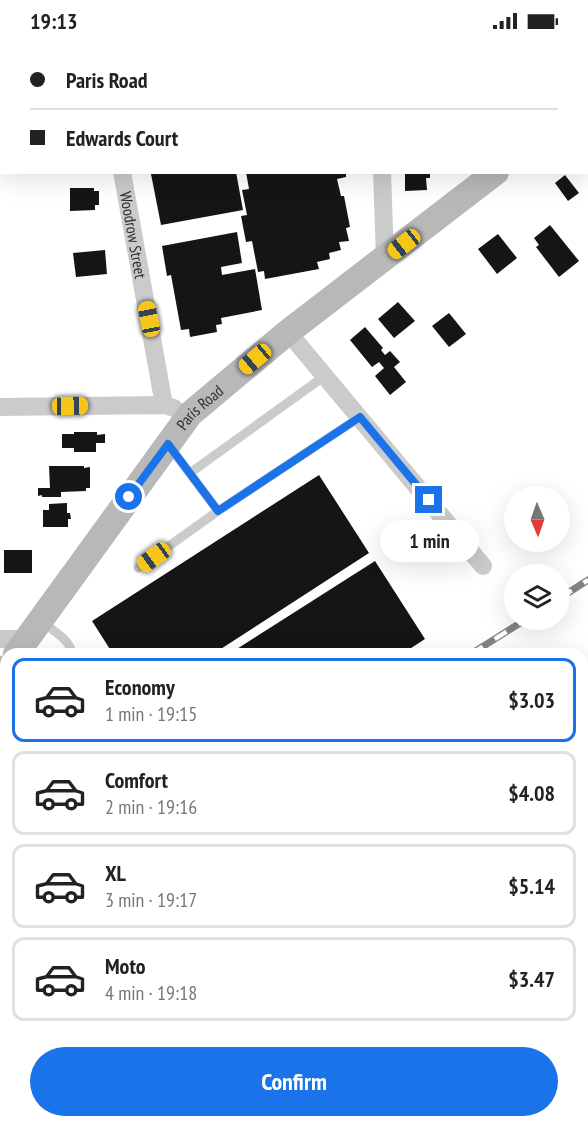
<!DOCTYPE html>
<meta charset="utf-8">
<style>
:root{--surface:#fff;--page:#f6f6f6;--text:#222;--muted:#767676;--line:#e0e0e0;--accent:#1a73e8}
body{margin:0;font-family:"PT Sans Narrow",sans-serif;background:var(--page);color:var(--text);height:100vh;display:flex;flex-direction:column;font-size:22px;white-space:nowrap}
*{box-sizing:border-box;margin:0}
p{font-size:20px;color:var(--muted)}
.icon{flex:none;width:33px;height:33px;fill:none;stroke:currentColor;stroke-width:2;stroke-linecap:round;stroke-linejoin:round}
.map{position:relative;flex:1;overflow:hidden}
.drawer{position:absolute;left:0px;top:606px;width:588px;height:480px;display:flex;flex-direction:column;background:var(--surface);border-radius:18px 18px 0 0;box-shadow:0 6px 24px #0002}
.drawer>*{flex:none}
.hud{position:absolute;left:0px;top:0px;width:588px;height:132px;box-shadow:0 6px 24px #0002;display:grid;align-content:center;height:132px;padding:0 30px;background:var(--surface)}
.needle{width:39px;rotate:178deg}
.controls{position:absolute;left:504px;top:444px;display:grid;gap:12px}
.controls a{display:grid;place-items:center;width:66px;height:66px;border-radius:50%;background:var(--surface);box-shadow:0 6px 24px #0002;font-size:30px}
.end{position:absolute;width:27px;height:27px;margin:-14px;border:8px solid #1a73e8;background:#fff;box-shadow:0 0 0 3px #fff}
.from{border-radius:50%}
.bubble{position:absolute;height:42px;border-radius:21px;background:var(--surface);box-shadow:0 6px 24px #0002;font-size:20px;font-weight:700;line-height:42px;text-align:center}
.car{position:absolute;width:18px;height:36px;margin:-18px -9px;border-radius:8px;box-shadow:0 0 4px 2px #0007;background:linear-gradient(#f5c518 24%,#345 0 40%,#f5c518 0 76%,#345 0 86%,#f5c518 0)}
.hud b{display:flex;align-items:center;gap:21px;height:57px;font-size:22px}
.hud b+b{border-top:2px solid var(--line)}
.hud i{width:15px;height:15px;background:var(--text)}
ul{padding:10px 0 0;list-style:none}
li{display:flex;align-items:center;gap:18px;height:84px;margin:0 12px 9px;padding:0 18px;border:3px solid var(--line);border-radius:12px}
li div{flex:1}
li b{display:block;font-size:22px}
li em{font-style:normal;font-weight:700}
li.active{border-color:var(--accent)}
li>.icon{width:54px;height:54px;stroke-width:1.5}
.primary-button{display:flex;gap:12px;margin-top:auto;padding:12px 30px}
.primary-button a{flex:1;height:69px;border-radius:36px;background:var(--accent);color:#fff;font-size:24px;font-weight:700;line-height:69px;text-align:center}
.status{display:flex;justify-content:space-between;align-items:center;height:42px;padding:0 30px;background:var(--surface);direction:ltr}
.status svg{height:16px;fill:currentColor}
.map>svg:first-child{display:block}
</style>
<div class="status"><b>19:13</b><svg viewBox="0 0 49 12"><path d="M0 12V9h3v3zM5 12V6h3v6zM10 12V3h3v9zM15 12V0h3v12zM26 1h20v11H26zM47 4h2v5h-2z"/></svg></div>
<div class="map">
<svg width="588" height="1086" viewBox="0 0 588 1086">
<rect width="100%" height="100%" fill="#fff"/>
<path fill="#151515" d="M160 130H236L243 168 161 183 151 132Z
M246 130H346V135L337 137 341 154H344L350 185 346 186 349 199 339 200 341 208 329 211 330 217 317 220 319 227 265 237 264 229 258 230 252 199 246 200 241 174 247 173 242 148 249 147Z
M405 130H430V136H426L427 148 405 149Z
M565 133 579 151 568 159 555 141Z
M70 146H94V149H99V163H95V168L70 169Z
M550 183 579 219 559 235 536 205 539 203 534 196Z
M237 190 242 221 221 225 222 233 255 227 262 268 221 276 222 282 216 283 217 290 190 295 189 287 181 288 171 233 167 234 162 204Z
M498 192 517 216 497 232 478 207Z
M105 208 107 232 76 235 73 211Z
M398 260 415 279 394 296 378 277Z
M449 271 466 292 449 305 432 284Z
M365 285 383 306 381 308 385 313 390 309 400 320 394 325 406 340 390 353 375 334 384 326 379 320 372 325 350 298Z
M74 390H97V393L105 392V401H96V410H74V406H62V392H74Z
M49 424H84V426L90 425V446H86V449L61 450V455H42V453L38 454V446H50Z
M319 433 369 511 213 612H113L92 579Z
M67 461V471H70L71 477H68V485H43V468H49V462Z
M4 508H32V531H4Z
M375 519 425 597 402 612H229Z
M582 711H588V754H582Z
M582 776H588V808H582Z
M582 818H588V892H582Z
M0 857 6 863V883L0 889Z
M582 922H588V978H582Z"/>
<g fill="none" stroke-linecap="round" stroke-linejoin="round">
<path stroke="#cbcbcb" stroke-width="9" d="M190 431 326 333
M218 469 360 375
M138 526 218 469 169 404
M42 580C52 588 71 598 72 612
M0 726 6 716
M0 753 6 761
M0 821 6 825"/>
<g stroke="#cbcbcb" stroke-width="18">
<path d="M98 0V2"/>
<path d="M378 0V2"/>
<path id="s1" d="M122 130 164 363"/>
<path d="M382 130 385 216"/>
<path d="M288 290 483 524"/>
<path d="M0 365 164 363 174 366"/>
<path d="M0 597H26"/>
</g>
<g stroke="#b8b8b8" stroke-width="26">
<path d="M586 60 588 59"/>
<path id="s2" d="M16 612 190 372 288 290 496 130"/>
<path d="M0 635 6 626"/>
</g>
<path stroke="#a6a6a6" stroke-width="28" d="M582 1067H588
M0 1081 20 1080
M297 1086 311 1080"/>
<defs>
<path id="rail" d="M560 556 588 538
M471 612 525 578
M0 943 6 937"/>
</defs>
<use href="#rail" stroke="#838383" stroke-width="7"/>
<use href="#rail" stroke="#fff" stroke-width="4.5" stroke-dasharray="14" stroke-linecap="butt"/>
</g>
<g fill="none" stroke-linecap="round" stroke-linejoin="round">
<path stroke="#1a73e8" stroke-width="8" d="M129 455 168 402 218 469 360 375 429 458"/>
</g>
<g text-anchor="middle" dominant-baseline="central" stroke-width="6" stroke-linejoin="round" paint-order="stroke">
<g font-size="16" fill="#2e2e2e" stroke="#fff">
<text stroke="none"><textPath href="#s1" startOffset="64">Woodrow Street</textPath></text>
<text stroke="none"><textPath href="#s2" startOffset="308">Paris Road</textPath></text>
</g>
</g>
</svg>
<div class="controls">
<a><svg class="needle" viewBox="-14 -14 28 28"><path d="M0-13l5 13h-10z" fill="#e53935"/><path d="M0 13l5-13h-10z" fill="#767676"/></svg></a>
<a><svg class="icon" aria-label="layers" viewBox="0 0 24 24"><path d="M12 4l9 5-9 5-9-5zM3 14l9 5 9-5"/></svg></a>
</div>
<i class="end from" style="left:129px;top:455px"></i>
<i class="end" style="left:429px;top:458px"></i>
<div class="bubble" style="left:380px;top:478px;width:99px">1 min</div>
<i class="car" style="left:404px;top:202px;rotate:232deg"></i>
<i class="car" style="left:149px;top:277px;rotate:349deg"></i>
<i class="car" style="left:255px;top:317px;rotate:230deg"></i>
<i class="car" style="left:70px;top:364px;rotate:89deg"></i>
<i class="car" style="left:154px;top:515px;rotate:234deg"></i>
<div class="hud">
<b><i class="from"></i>Paris Road</b>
<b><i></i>Edwards Court</b>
</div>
<section class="drawer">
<ul>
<li class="active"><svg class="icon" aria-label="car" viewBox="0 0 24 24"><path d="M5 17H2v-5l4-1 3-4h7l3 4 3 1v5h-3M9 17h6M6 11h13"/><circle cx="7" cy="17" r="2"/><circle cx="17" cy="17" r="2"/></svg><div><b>Economy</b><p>1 min · 19:15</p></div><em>$3.03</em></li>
<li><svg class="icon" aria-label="car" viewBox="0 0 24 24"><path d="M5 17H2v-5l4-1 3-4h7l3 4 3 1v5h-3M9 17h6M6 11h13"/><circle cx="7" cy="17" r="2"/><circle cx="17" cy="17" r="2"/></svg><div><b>Comfort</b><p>2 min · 19:16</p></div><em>$4.08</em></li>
<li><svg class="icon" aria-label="car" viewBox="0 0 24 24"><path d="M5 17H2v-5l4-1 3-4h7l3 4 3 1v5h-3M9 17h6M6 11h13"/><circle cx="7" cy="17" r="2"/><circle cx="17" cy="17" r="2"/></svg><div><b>XL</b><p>3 min · 19:17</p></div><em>$5.14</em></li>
<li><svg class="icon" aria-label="car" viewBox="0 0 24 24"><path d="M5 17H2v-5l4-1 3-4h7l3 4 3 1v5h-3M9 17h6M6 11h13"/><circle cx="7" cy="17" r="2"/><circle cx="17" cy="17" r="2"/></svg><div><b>Moto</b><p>4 min · 19:18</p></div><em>$3.47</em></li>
</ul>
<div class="primary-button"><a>Confirm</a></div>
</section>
</div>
